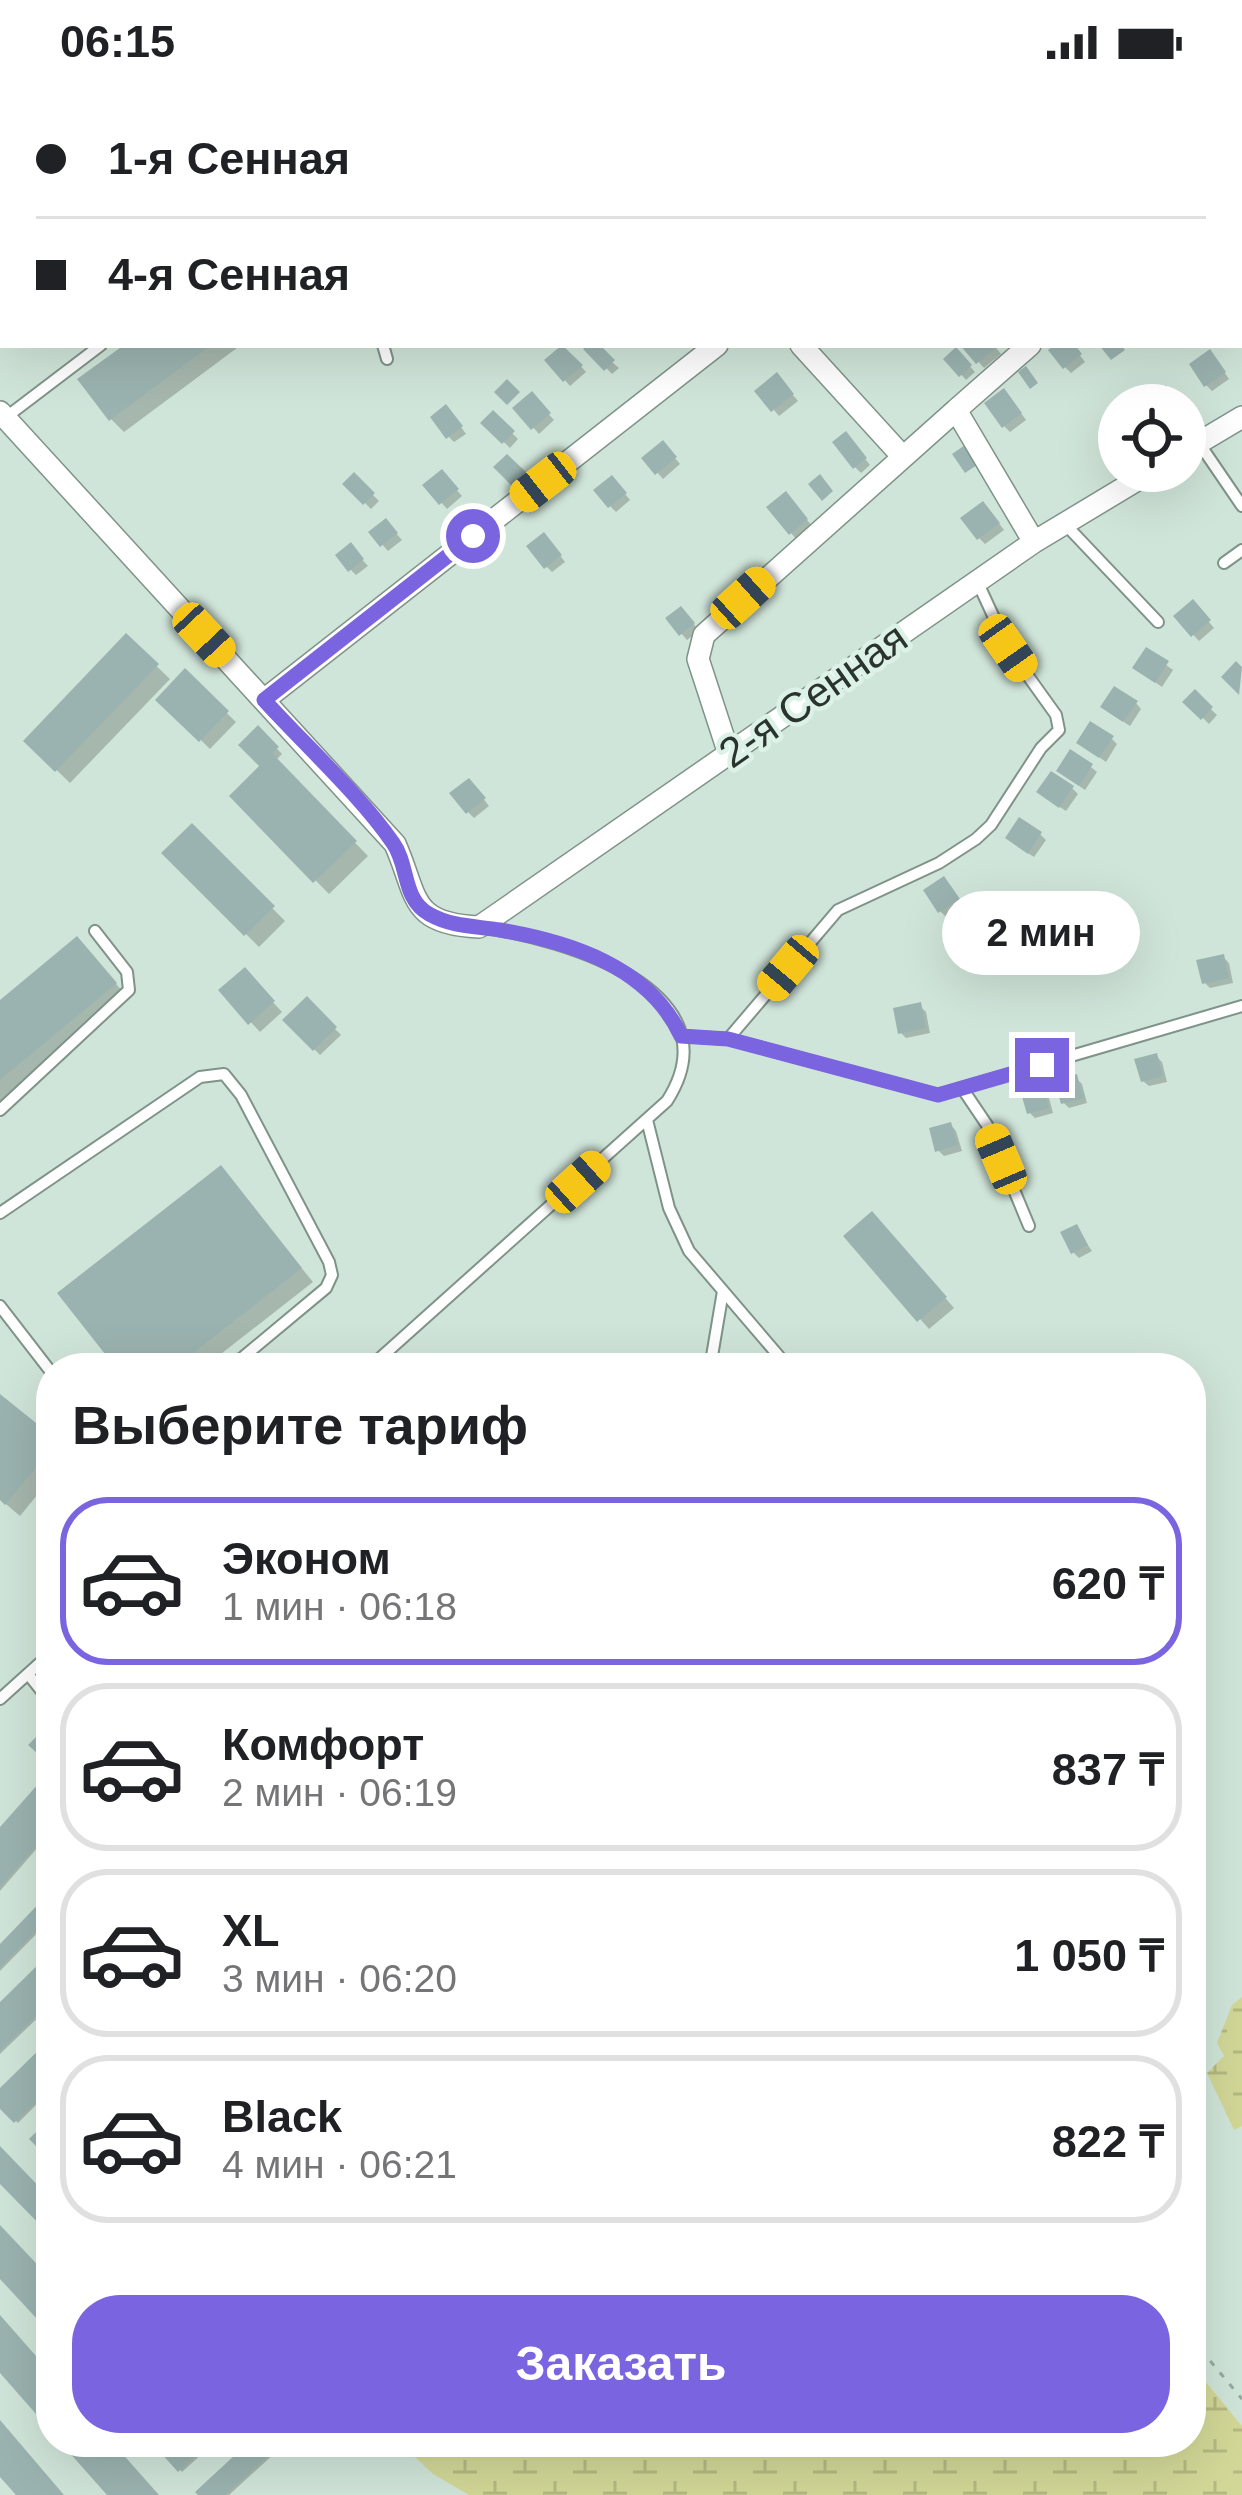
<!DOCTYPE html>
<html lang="ru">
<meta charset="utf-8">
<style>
:root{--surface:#fff;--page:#f6f6f6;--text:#202124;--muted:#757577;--line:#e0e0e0;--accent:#7b64df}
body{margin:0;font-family:Helvetica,sans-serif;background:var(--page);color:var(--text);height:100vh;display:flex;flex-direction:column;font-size:45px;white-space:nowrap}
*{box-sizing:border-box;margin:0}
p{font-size:39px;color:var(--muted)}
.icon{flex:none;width:66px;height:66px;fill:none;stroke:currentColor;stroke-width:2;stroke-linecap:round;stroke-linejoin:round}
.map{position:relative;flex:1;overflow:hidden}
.details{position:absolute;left:36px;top:1269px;width:1170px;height:1104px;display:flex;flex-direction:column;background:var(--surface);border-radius:48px;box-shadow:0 12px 48px #0002}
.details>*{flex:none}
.banner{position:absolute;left:0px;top:0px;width:1242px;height:264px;box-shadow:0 12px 48px #0002;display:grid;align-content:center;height:264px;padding:0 36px;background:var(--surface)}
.tools{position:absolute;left:1098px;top:300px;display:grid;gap:24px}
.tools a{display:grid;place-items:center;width:108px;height:108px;border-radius:50%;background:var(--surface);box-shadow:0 12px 48px #0002;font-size:60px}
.end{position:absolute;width:54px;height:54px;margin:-27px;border:15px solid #7b64df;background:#fff;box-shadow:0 0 0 6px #fff}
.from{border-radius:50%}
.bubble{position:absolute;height:84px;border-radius:42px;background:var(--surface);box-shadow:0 12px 48px #0002;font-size:39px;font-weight:600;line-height:84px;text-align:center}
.car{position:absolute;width:36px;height:72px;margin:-36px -18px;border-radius:15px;box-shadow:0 0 9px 3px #0007;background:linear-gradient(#f5c518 24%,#345 0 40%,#f5c518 0 76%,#345 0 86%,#f5c518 0)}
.banner b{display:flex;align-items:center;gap:42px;height:114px;font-size:45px}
.banner b+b{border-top:3px solid var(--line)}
.banner i{width:30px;height:30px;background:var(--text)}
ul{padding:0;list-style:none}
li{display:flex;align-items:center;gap:36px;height:168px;margin:0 24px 18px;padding:0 12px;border:6px solid var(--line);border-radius:48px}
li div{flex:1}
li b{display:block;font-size:45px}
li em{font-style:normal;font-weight:600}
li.active{border-color:var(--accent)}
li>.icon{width:108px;height:108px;stroke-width:1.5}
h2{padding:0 36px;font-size:54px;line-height:144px}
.cta{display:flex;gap:24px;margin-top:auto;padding:24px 36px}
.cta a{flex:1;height:138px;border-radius:48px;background:var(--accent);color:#fff;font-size:48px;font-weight:600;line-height:138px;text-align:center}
.status{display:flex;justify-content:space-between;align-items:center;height:84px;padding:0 60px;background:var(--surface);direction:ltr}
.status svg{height:33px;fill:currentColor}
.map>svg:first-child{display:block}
</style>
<div class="status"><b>06:15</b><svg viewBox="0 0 49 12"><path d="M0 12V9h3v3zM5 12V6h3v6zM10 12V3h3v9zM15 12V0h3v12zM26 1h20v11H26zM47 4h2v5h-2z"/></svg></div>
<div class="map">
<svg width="1242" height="2411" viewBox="0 0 1242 2411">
<defs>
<pattern id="wetland-marsh" width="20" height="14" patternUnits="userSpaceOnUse" patternTransform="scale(3)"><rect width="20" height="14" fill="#d2d797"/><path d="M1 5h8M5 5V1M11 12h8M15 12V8" fill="none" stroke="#b4b982"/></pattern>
</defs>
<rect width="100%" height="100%" fill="#d0e5d9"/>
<path fill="url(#wetland-marsh)" d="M1242 1913V2042L1234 2046 1207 1989 1224 1972 1217 1959 1232 1921Z
M1191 2280 1242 2342V2411H469L433 2390 399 2358H1191Z"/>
<path fill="#0003" d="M0 0H49L3 3V57Z
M64 0H128L64 3Z
M225 0H495L494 3Z
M538 0H782V3Z
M129 261H241L124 348 111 335Z
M592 261 619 284 612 290 588 265Z
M964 261H994L1001 270 984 284Z
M1059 261H1072L1085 278 1071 289 1065 283Z
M564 263 586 288 570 302 548 277Z
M956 267 975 288 966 296 947 275Z
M1215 275 1229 295 1212 307 1206 301Z
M782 298 798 317 779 332 758 307Z
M531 311 554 336 539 350 516 324Z
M1010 314 1026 336 1010 348 1004 342Z
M452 330 466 350 454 358 449 353Z
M493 330 518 355 510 364 484 339Z
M851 357 870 381 861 389 855 383Z
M663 360 680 380 663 395 645 374Z
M507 374 529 396 520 405 498 383Z
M442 389 462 412 447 425 426 401Z
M354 392 379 417 371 425 346 400Z
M618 401 630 416 616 428 610 422Z
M791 416 812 442 796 455 791 449Z
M989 426 1004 446 985 460 979 454Z
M386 438 402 456 388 467 372 449Z
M549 457 565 478 552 488 547 483Z
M350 462 368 482 356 491 351 486Z
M1193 519 1214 544 1199 557 1177 533Z
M687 531 699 547 687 556 669 535Z
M126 553 170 595 70 699 27 657Z
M1147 567 1173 586 1162 603 1142 589Z
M185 589 236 638 210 665 159 615Z
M1195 610 1217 631 1209 640 1187 618Z
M1136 619 1141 625 1130 642 1110 629Z
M258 645 282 670 275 677 368 772 329 810 233 712 263 682Z
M1112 655 1117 660 1106 678 1086 664Z
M1091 683 1097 688 1085 706 1065 692Z
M475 704 489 722 474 734 468 728Z
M1072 704 1078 710 1066 727 1046 714Z
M192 743 285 837 259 863 165 769Z
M1040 750 1046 756 1034 773 1014 760Z
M950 801 963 822 946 833 940 827Z
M90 869 128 914 0 1020V920Z
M1223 873 1229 879 1233 899 1210 904 1204 898Z
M244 887 282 928 260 948 222 907Z
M307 916 341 951 320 971 286 936Z
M920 922 926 928 930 949 906 954 900 948Z
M1156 972 1162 978 1167 998 1149 1002 1143 997Z
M1076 994 1082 1000 1087 1019 1069 1024 1063 1018Z
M1042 1004 1048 1010 1053 1029 1035 1034 1029 1028Z
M951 1041 956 1047 962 1067 944 1072 938 1066Z
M221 1085 313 1198 203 1284H119Z
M881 1140 954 1224 929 1245 847 1152Z
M1076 1144 1092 1167 1079 1174 1073 1168Z
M0 1314 51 1355V1394L20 1432 0 1415Z
M51 1714V1748L0 1807V1748Z
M51 1811V1835L0 1887V1864Z
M51 1872V1921L0 1970V1922Z
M51 1958V2006L18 2039 0 2021V2008Z
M157 2358H215L182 2388Z
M254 2358H287L229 2411H202Z"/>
<path fill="#9bb3b0" d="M124 261H211L109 337 77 295Z
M562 261 583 281 563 298 544 276Z
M588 261H600L615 276 604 287 583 265Z
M960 261H1000L976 280Z
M1054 261H1075L1082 270 1063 285 1048 266Z
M1099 261H1121L1125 266 1111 276Z
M956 263 972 281 959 293 943 275Z
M1210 265 1226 288 1204 303 1189 280Z
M1026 282 1038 299 1030 305 1018 288Z
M777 288 794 310 771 328 754 307Z
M507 295 520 308 507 321 494 308Z
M1166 301 1178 321H1149L1145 315Z
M1004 304 1022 329 1002 344 984 319Z
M532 307 551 329 531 346 512 324Z
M446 320 463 342 446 355 430 333Z
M493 326 515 347 502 360 480 339Z
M846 347 867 374 853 385 832 358Z
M663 356 677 373 655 391 641 374Z
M965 361 977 381 965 389 952 370Z
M507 370 526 388 512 402 493 383Z
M442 385 459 405 439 421 422 401Z
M354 388 375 409 363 421 342 400Z
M820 390 833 407 822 417 808 400Z
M612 391 627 409 608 424 593 406Z
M786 407 808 435 789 451 766 423Z
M983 417 1000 439 977 456 960 434Z
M386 434 398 449 380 463 368 448Z
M544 448 562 471 544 485 526 462Z
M351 458 364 475 348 488 335 471Z
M1193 515 1211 536 1191 553 1173 532Z
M681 522 695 539 679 552 665 534Z
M126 549 159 580 55 688 23 657Z
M1146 563 1169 577 1155 599 1132 584Z
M1236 577 1242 583 1239 611 1221 593Z
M185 584 229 627 199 658 155 616Z
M1114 602 1138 617 1123 638 1100 623Z
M1195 605 1213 623 1201 636 1182 618Z
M1090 637 1114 652 1099 674 1076 659Z
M258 641 279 663 272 669 357 757 313 799 229 712 259 682 238 661Z
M1070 665 1093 680 1079 702 1056 687Z
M1051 687 1074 702 1059 724 1036 708Z
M469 694 486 714 466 730 449 709Z
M1019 733 1042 748 1028 770 1005 754Z
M192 739 275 822 244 852 161 769Z
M944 792 960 815 938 829 923 806Z
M77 852 117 899 0 996V916Z
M1224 870 1229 894 1202 900 1196 876Z
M245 883 275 917 248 941 218 906Z
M307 912 337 943 313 967 282 936Z
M921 918 926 944 898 950 893 924Z
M1157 969 1163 992 1141 998 1134 975Z
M1077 990 1083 1014 1061 1020 1054 996Z
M1043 1000 1049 1024 1027 1030 1020 1006Z
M951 1038 958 1061 935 1068 929 1044Z
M221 1081 302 1184 174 1284H116L57 1209Z
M872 1127 947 1213 917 1238 843 1152Z
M1077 1140 1088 1161 1071 1170 1060 1148Z
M0 1310 51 1351V1365L5 1421 0 1416Z
M43 1646 51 1654V1682L28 1661Z
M39 1699 51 1710V1745L0 1803V1743Z
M51 1807V1831L0 1884V1860Z
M51 1868V1917L0 1967V1918Z
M51 1954V2003L14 2039 0 2025V2004Z
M51 2033V2077L29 2055Z
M0 2062 51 2115V2152L0 2100Z
M0 2141 51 2195V2250L0 2195Z
M0 2231 51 2289V2347L0 2289Z
M0 2336 64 2411H16L0 2393Z
M60 2358H112L159 2411H107Z
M151 2358H211L178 2388Z
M249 2358H283L225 2411H198L195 2408Z"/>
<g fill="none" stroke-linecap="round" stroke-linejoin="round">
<defs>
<path id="service" d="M202 0V3
M499 0V3
M383 261 387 275
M5 334 101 261
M1199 359 1242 422
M1064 439 1158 538
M1224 479 1242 466
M681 952 728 955 938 1011 1242 922
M728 955 838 826 939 779 976 755 991 741 1041 664 1059 646 1056 631 1008 564 977 497
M962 1004 987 1041 1029 1142
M0 1026 129 906 127 888 95 847
M647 1036 669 1124 689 1167 789 1284
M0 1129 200 993 224 990 241 1011 329 1178 332 1191 326 1204 230 1284
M0 1222 51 1288
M369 1284 667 1017C738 906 563 855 485 844
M710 1284 723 1207
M28 1590 51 1619
M0 1615 51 1569"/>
<path id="minor" d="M1047 3 1051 0
M1239 80 1242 77
M801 261 903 373
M1030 261 956 326 1034 458
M0 328 395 760C418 811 408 840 479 843L1034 458 1152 387
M1185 367 1242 333
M264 616 717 261
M729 670 698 575 704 551 956 326"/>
</defs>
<use href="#service" stroke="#7f9389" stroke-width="14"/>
<use href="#minor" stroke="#7f9389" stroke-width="24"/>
<path stroke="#98a99f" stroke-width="3" stroke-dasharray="6 9" stroke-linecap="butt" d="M1191 2254 1242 2315"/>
<use href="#service" stroke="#fff" stroke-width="10"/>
<use href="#minor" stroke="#fff" stroke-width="21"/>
</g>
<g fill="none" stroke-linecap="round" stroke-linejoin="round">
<path stroke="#7b64df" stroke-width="15" d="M473 452 264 616C303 659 361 712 393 759 409 781 402 815 429 830 452 843 475 842 500 846 571 858 649 883 681 952L728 955 938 1011 1042 981"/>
</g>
<g text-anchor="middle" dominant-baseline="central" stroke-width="9" stroke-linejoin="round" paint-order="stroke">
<g font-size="42" fill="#2b332f" stroke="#ddf2e6">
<text transform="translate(813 611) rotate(-35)">2-я Сенная</text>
</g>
</g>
</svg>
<div class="tools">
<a><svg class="icon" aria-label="locate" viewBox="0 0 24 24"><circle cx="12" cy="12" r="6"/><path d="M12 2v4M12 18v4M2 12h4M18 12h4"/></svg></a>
</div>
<i class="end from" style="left:473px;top:452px"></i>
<i class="end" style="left:1042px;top:981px"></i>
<div class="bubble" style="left:942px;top:807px;width:198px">2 мин</div>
<i class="car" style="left:543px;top:398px;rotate:232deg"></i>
<i class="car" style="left:743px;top:514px;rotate:48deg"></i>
<i class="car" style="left:204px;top:551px;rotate:137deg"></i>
<i class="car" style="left:1008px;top:564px;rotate:145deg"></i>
<i class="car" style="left:788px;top:884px;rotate:220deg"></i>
<i class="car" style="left:1001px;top:1075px;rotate:337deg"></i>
<i class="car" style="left:578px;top:1098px;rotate:48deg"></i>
<div class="banner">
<b><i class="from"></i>1-я Сенная</b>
<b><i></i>4-я Сенная</b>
</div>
<section class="details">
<h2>Выберите тариф</h2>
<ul>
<li class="active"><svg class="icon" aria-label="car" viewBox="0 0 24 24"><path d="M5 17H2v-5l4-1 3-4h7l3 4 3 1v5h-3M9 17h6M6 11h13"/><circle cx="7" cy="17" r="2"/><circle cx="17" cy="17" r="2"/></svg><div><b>Эконом</b><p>1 мин · 06:18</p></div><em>620 ₸</em></li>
<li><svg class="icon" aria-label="car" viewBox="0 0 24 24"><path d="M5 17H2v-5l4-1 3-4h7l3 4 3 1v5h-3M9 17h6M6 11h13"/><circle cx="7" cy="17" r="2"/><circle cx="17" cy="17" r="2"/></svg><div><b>Комфорт</b><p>2 мин · 06:19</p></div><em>837 ₸</em></li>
<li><svg class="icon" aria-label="car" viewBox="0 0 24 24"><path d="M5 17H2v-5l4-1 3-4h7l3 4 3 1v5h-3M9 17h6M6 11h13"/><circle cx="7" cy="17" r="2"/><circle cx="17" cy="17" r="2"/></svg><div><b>XL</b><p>3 мин · 06:20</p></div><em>1 050 ₸</em></li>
<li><svg class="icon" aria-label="car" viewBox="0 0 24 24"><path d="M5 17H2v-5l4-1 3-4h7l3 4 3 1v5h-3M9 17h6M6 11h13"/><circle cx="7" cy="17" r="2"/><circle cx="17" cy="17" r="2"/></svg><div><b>Black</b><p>4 мин · 06:21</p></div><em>822 ₸</em></li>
</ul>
<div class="cta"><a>Заказать</a></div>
</section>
</div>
